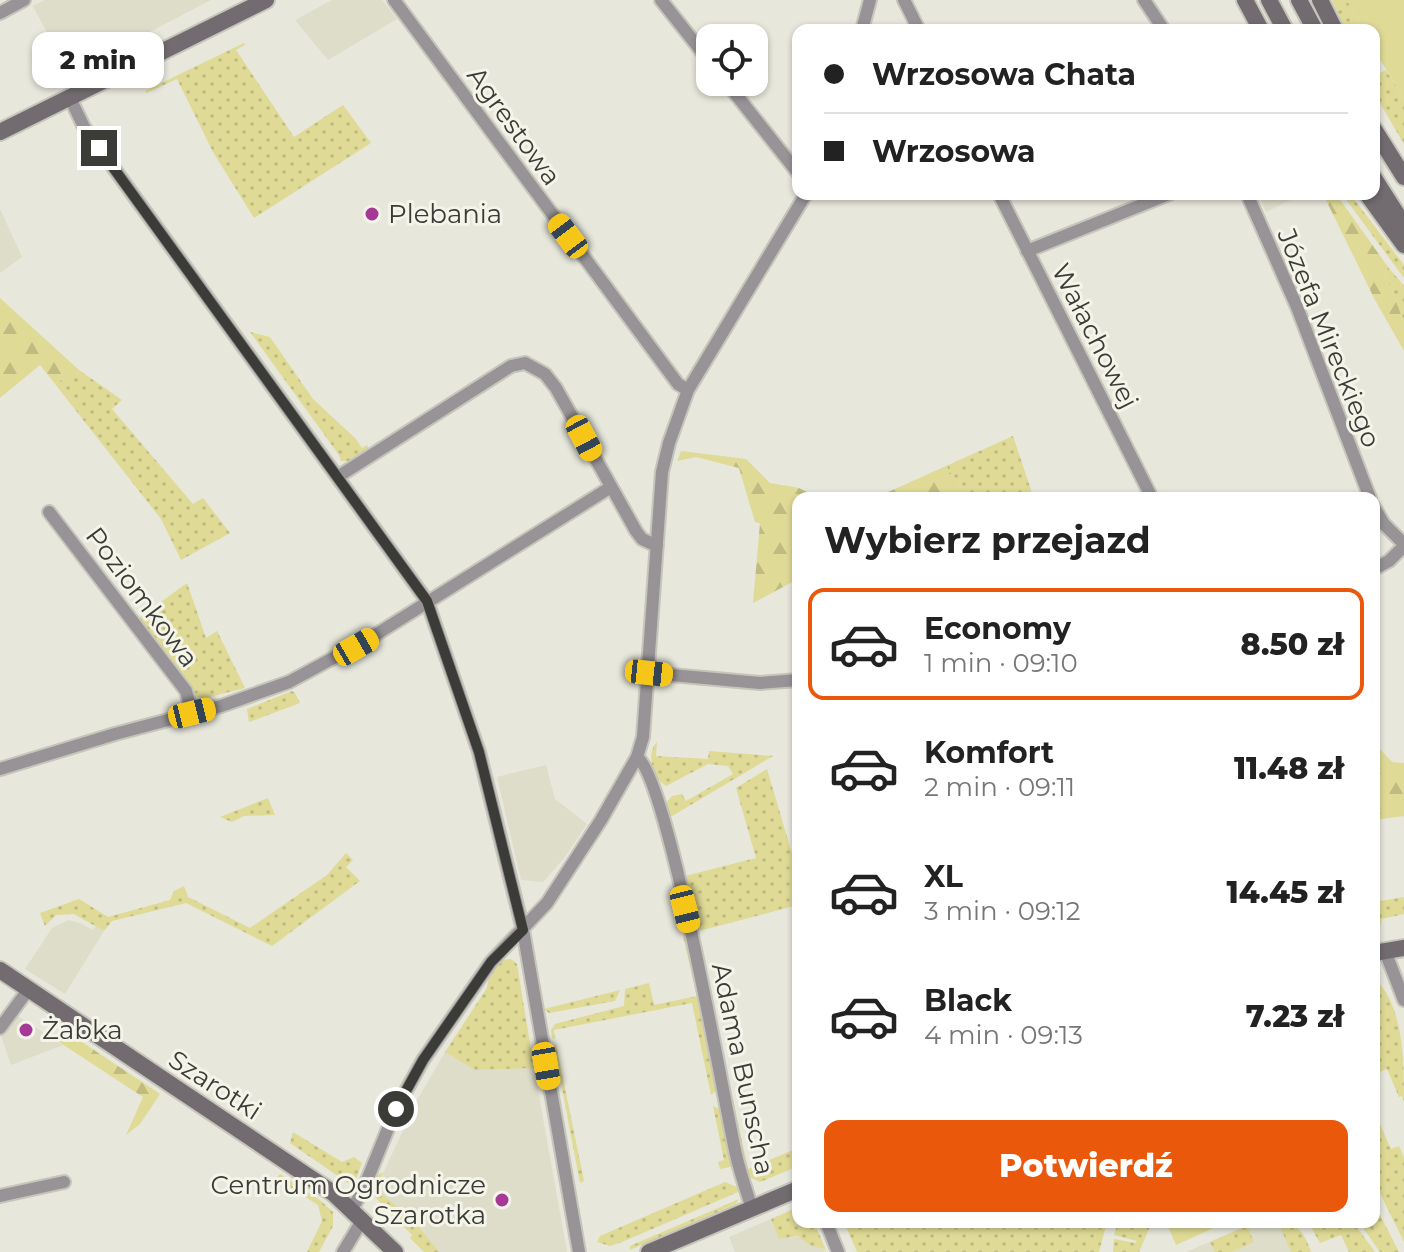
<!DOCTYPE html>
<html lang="pl">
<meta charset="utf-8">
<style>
:root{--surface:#fff;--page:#f2f2f2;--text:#222;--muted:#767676;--line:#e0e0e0;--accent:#ea580c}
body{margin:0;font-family:Montserrat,sans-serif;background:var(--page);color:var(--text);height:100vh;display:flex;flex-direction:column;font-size:30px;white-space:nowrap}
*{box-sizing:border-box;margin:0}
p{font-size:26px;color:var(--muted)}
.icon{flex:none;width:44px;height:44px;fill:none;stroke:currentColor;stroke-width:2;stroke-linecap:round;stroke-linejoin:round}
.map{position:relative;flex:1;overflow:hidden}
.panel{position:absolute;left:792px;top:492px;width:588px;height:736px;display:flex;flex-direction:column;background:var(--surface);border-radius:16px;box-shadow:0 2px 6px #0004}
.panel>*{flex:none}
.banner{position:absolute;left:792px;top:24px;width:588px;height:176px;border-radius:16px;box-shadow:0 2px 6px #0004;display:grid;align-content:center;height:176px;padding:0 32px;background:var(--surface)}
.controls{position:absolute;left:696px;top:24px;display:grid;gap:16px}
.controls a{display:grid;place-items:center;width:72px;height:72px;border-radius:16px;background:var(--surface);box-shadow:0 2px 6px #0004;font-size:40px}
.end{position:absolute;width:36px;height:36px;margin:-18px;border:10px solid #3b3b37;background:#fff;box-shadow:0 0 0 4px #fff}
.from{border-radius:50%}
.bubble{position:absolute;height:56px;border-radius:16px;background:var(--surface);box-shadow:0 2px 6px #0004;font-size:26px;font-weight:800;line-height:56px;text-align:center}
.car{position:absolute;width:24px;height:48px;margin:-24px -12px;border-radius:10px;box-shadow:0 0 6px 2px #0007;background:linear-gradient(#f5c518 24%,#345 0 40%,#f5c518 0 76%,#345 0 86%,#f5c518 0)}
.banner b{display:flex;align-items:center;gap:28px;height:76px;font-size:30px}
.banner b+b{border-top:2px solid var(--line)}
.banner i{width:20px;height:20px;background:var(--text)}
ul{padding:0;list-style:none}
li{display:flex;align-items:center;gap:24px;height:112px;margin:0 16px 12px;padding:0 16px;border:4px solid transparent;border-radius:16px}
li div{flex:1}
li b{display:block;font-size:30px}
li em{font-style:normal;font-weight:800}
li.on{border-color:var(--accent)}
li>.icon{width:72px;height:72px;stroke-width:1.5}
h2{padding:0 32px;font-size:36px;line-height:96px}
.cta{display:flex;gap:16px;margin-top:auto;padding:16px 32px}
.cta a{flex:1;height:92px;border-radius:16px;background:var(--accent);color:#fff;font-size:32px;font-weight:800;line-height:92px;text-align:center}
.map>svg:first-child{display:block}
</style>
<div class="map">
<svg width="1404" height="1252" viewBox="0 0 1404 1252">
<defs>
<pattern id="grass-dots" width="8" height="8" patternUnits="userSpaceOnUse" patternTransform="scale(2)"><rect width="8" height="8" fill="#dfda95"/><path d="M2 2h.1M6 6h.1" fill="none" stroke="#c0bc81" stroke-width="1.8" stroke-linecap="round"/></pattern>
<pattern id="forest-firs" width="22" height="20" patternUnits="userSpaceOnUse" patternTransform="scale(2)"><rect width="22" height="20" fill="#dfda95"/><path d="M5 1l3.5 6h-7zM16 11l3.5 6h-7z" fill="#c0bc81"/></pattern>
</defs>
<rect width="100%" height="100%" fill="#e7e7dc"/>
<path fill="#deddca" d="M45 0H211L69 74 33 6Z
M332 0H382L397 19 328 60 295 20Z
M1258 194H1303L1266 212Z
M0 209 22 257 0 273Z
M546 765 555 799 587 824 565 857 543 882 521 880 497 777Z
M69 920 82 924 93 930 96 926 104 931 65 994 25 969 52 928Z
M16 1015 63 1045 11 1065 0 1033Z
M445 1052 475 1070 534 1068 567 1252H439L416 1223 376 1189 416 1102Z
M771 1219 779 1239 799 1237 827 1252H735L729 1237Z
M1256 1222H1286L1296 1227 1304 1235 1311 1252H1186Z"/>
<path fill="url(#grass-dots)" d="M1332 0H1347L1363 30H1345Z
M244 43 245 45 236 50 294 137 343 105 371 143 254 218 213 152 177 79 146 93 145 91Z
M1386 70 1404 98V144L1374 93V76Z
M1342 194H1350L1404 265V278Z
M1388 267 1404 286V322L1385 273Z
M250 332 270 337 313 399 356 439 362 448 367 445 369 449 349 461H341L339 455Z
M79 370 122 400 112 409 193 504 203 498 230 533 181 560 161 519 55 384 66 377H76Z
M1013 436 1031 490 1029 498H968L946 466Z
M187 583 206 638 217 631 245 688 205 698 197 697 139 618Z
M292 691 295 693 300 703 249 722 247 709Z
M657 742 656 756 708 759 709 751 773 756 667 819 664 805 672 796 682 794 686 801 733 774 728 766 708 764 666 786C652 778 646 753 657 742Z
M767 769 798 874V905L699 931 685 876 756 858 736 788Z
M268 798 275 815 244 816 232 822 220 817Z
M346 853 353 860 346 867 360 881 272 946 186 903 112 921 104 931 74 914 56 915 45 926 40 913 79 899 108 917 170 900 174 891 184 886 188 897 250 928 327 875Z
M1404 897V914L1381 919V924L1374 925V902Z
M675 902 681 905 699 991 697 996 719 1088 711 1095 692 1003 554 1030 555 1039 552 1038 551 1030 555 1024 624 1006 625 989 649 983 654 1005 697 996Z
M511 959 517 964 534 1068 475 1070 445 1052 487 988C488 976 493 969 502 960Z
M1374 978C1404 1005 1404 1061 1404 1102L1402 1096 1399 1097 1387 1069 1374 1074Z
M620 990 615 1001 549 1013 544 1009Z
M556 1044 584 1181 580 1183 554 1046Z
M733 1099 748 1169 798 1148V1166L760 1182 747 1176 729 1103Z
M713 1106 724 1111 735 1166 720 1169 718 1162 724 1160Z
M1374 1111 1391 1149 1399 1146 1404 1157V1242L1374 1181Z
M293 1132 342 1162 354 1157 362 1163 355 1182 348 1183 290 1143Z
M383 1172 376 1189 416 1223 439 1252H424L410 1238 412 1235 372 1194 377 1175Z
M280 1174 321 1201 333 1212V1226L319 1252H307L322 1221 318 1205 276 1178Z
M725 1182 737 1187 738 1192 622 1242 610 1246 597 1242 600 1236Z
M739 1199 736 1204 630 1250V1246Z
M1374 1203 1399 1252H1380L1359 1222H1374Z
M798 1207V1222H814L826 1250 810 1245 798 1236 779 1239 771 1219Z
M844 1222H1107L1099 1252H857Z
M1118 1222H1152L1139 1252H1113L1114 1239 1135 1243 1137 1241 1114 1235Z
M1278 1222C1298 1222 1305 1235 1311 1252H1291Z
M1308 1222H1353L1375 1252H1349L1341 1235 1320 1243Z
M1247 1226 1254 1242 1231 1252H1215L1210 1242Z"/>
<path fill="url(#forest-firs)" d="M1323 194H1336L1388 267 1385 273 1404 322V351L1375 300Z
M0 298 79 370 76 377H66L55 384 40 365 0 398Z
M681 451 746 459 770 483 799 488 819 498H798V579L753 603 760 523 755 522 739 468 696 457 677 461Z
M946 466 968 498H875Z
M1374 747H1378L1392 762 1404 763V816L1374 820Z
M67 1032 160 1094 140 1124 126 1135 143 1097 56 1040 60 1035Z"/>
<path fill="#dfda95" d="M1347 0H1404V98L1374 50V30H1363Z
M1166 1222H1227L1176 1245Z"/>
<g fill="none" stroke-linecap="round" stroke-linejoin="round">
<defs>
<path id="street" d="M394 0 678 384 688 390
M661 0 710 62
M904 0 919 30
M1144 0 1164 30
M0 13 24 0
M862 30 870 0
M726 82 798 173
M70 98 84 127 427 601 479 752 523 930 579 1252
M999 194 1152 498
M1247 194 1297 307 1370 498
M1027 251 1169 194
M339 476 511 366 525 363 545 374 556 388 636 531 642 539 657 546
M1374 507 1384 524 1404 544
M49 512 186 691 192 713
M1374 569 1389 561 1404 546
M649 673 760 683 798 680
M637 757C668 778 723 1095 735 1150 739 1170 746 1189 752 1209
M0 769 115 734 221 706 289 682 372 637 611 487
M1385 951 1404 1000
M0 1028 28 990
M0 1196 64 1182
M352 1209 363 1190 396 1109 423 1060 491 962 547 903 601 820 637 757 643 737 662 472 669 443 688 390 806 194
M826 1222 838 1252
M343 1252 363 1219"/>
<path id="secondary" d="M1245 0 1261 30
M1269 0 1285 30
M1299 0 1315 30
M1320 0 1335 30
M1374 129 1404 177
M0 132 266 0
M1374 178 1404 225
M1367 194 1404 245
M1374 953 1404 948
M0 970 333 1193 395 1252
M649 1252 798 1189"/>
</defs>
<use href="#street" stroke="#c5c5bb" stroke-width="16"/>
<use href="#secondary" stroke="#c5c5bb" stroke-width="20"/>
<use href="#street" stroke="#979396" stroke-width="12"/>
<use href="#secondary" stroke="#726c70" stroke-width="16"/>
</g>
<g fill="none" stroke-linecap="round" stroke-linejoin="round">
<path stroke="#3b3b37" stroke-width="10" d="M99 148 427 601 479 752 523 930 491 962 423 1060 396 1109"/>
</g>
<g fill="#a63897" stroke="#f4f4e9" stroke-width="3">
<circle cx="372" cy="214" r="8"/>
<circle cx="26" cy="1030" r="8"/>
<circle cx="502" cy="1200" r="8"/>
</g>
<g text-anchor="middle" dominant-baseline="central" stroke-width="6" stroke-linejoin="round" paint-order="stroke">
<g font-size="26" fill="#3b3b37" stroke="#f4f4e9">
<text transform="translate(514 126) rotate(54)">Agrestowa</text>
<text transform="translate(1095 336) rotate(63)">Wałachowej</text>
<text transform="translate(1329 338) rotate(68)">Józefa Mireckiego</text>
<text transform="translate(142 597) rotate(53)">Poziomkowa</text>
<text transform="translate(743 1069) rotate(78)">Adama Bunscha</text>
<text transform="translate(215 1085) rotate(33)">Szarotki</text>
</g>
<g font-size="26" fill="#3b3b37" stroke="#f4f4e9" text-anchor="start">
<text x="388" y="214">Plebania</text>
<text x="42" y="1030">Żabka</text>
<text x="486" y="1185" text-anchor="end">Centrum Ogrodnicze<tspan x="486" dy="30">Szarotka</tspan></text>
</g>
</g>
</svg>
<div class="controls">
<a><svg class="icon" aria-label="locate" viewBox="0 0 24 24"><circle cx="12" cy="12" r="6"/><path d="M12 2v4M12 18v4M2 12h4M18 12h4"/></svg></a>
</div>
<i class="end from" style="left:396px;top:1109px"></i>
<i class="end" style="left:99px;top:148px"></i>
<div class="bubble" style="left:32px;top:32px;width:132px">2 min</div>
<i class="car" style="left:568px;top:236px;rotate:323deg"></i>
<i class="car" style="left:584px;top:438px;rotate:152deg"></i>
<i class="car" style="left:356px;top:647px;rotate:60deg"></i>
<i class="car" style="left:649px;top:673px;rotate:96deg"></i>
<i class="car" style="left:192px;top:713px;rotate:76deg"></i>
<i class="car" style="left:685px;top:909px;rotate:166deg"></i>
<i class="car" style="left:546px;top:1066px;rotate:170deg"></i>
<div class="banner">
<b><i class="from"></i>Wrzosowa Chata</b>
<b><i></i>Wrzosowa</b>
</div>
<section class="panel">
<h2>Wybierz przejazd</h2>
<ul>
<li class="on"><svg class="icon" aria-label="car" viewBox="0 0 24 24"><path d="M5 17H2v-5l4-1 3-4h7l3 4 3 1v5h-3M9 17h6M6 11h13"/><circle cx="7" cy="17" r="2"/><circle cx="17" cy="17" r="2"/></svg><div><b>Economy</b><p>1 min · 09:10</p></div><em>8.50 zł</em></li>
<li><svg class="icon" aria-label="car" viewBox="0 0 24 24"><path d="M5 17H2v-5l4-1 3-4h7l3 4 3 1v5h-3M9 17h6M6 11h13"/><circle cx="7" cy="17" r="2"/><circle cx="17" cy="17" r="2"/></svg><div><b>Komfort</b><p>2 min · 09:11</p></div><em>11.48 zł</em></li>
<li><svg class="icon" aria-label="car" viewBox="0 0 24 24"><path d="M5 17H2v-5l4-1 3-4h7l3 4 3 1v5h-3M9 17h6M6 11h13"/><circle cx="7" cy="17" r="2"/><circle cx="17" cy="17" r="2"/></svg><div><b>XL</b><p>3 min · 09:12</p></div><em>14.45 zł</em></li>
<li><svg class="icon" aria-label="car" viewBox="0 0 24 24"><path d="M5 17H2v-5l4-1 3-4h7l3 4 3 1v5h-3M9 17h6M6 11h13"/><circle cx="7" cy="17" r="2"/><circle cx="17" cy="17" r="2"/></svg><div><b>Black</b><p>4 min · 09:13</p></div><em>7.23 zł</em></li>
</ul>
<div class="cta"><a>Potwierdź</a></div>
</section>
</div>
